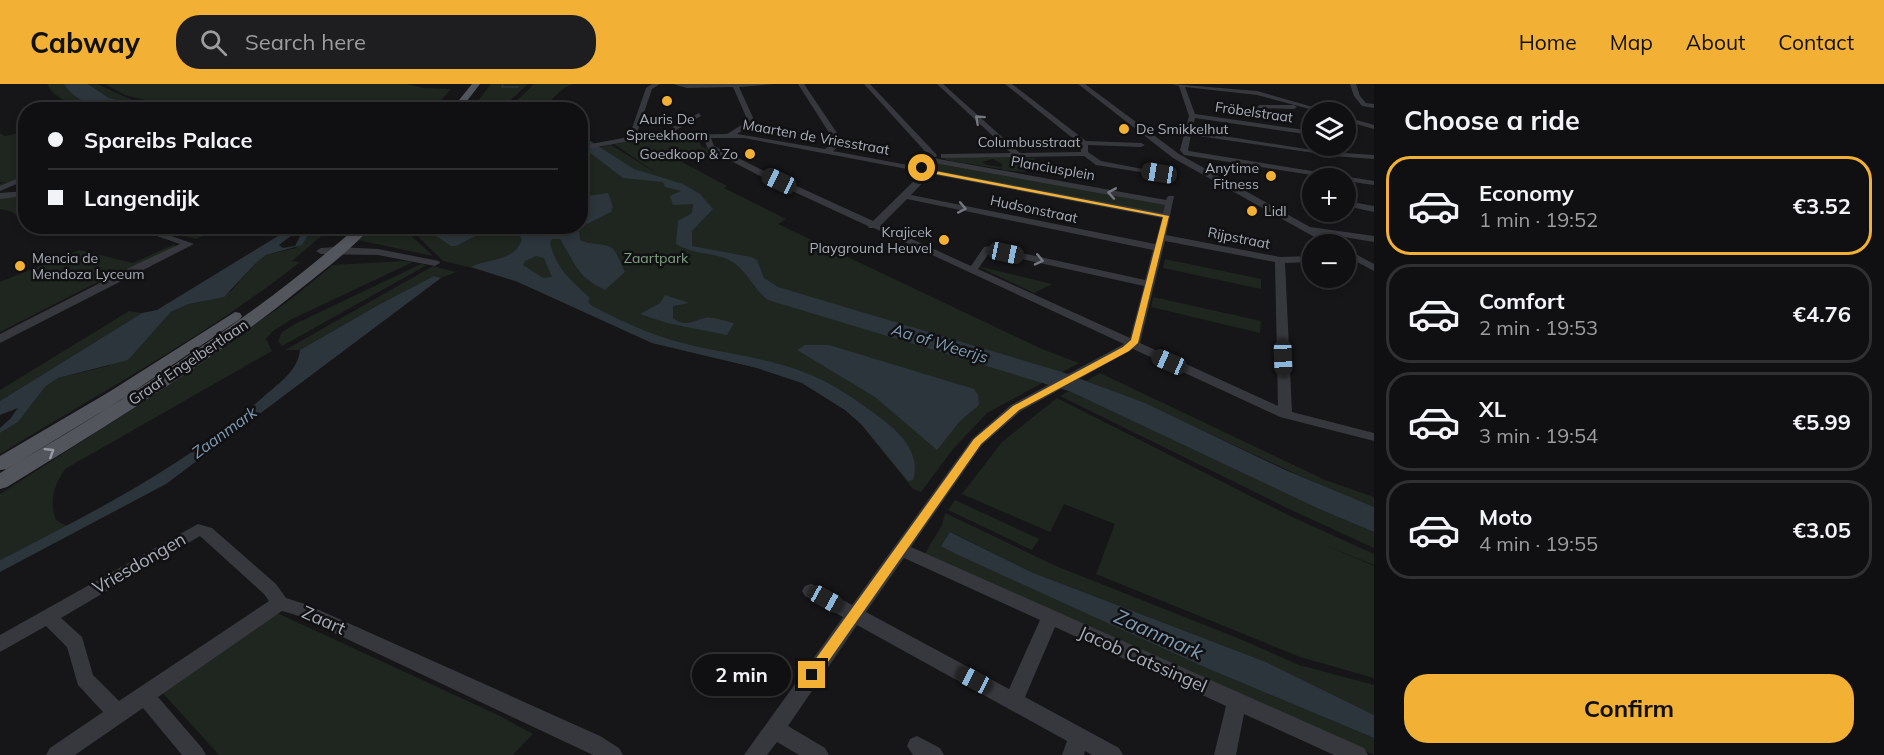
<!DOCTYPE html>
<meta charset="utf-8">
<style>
:root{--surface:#101012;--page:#1e1e20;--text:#f1f3f6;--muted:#9c9d9f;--line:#303032;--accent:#f2b134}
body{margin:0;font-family:Mulish,sans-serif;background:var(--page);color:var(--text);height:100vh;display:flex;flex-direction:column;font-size:22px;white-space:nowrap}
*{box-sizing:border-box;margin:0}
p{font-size:20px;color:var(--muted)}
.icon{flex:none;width:33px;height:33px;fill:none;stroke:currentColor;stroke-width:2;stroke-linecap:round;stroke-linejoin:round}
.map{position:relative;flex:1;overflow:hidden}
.panel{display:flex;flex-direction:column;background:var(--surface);width:510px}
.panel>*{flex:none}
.banner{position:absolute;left:18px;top:18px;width:570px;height:132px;border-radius:24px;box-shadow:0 3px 9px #0003,0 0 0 2px var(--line);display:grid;align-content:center;height:132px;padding:0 30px;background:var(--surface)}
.tools{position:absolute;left:1302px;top:18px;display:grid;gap:12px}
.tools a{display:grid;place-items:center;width:54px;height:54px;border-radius:50%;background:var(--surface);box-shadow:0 3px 9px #0003,0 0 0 2px var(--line);font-size:30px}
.end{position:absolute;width:27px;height:27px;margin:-14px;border:8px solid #f2b134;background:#111;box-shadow:0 0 0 3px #111}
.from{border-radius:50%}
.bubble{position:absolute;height:42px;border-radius:21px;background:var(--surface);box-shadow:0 3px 9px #0003,0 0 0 2px var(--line);font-size:20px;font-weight:700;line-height:42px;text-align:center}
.car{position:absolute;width:18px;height:36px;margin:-18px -9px;border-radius:8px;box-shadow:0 0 4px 2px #0007;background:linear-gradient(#222 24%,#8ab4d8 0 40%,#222 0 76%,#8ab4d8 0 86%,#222 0)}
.banner b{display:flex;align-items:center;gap:21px;height:57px;font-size:22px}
.banner b+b{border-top:2px solid var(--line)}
.banner i{width:15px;height:15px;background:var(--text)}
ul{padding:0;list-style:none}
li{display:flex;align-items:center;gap:18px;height:99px;margin:0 12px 9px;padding:0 18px;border:3px solid var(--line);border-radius:24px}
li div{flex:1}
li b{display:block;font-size:22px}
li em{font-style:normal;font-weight:700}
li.active{border-color:var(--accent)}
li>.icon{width:54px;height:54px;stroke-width:1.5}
h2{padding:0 30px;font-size:27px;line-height:72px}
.button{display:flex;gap:12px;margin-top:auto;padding:12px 30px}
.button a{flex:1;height:69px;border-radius:24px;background:var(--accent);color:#111;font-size:24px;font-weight:700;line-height:69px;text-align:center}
header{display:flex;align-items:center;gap:36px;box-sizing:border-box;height:84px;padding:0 30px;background:var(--accent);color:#111}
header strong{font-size:28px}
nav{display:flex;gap:33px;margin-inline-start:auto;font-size:21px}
.search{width:420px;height:54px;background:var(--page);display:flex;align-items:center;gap:15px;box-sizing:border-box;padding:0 21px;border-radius:24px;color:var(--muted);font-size:22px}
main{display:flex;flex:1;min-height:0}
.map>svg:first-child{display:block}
</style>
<header>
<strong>Cabway</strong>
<div class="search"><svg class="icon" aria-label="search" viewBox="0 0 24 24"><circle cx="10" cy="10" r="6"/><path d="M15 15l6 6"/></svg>Search here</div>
<nav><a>Home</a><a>Map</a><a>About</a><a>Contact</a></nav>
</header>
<main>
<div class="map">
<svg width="1374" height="671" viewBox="0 0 1374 671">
<rect width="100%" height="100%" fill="#161618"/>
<path fill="#1e261f" d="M47 0H64L78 13 113 25C91 25 59 23 47 0Z
M88 0H97L134 17 177 24 125 11 105 0H407L423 4 451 5 433 25 327 26 313 23 299 26H152L109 14Z
M491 0H528L501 25 471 26Z
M534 0H573L564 4 546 21 549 25 507 26Z
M26 48 25 93 0 103V100L6 98H0V49L5 52Z
M698 53 701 62 716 69 682 78 727 102 724 104 786 135 778 140 1042 265 1079 279 987 329 953 365 921 408 913 405 861 340 845 326 802 299 757 284 652 259 518 198 490 188 443 177 408 143 580 142 581 67 611 61 658 90 614 60 645 55Z
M975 72 988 74 986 72 1036 74 1025 88 1002 86V80L993 75 982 78 987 81 1002 83 1001 85 946 76 943 73Z
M933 79 1163 119 1166 122 1164 128 1161 129 929 86Z
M10 112 25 116V136L10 127 0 125V113Z
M151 143H222L196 155Z
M313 143H332L292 177 300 178C207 252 101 308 0 370V349L18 338 45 303 58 294 108 282 154 247 171 228 189 220 205 217 231 207 256 179 266 171 296 164Z
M372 143H402L433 172 358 156Z
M175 160 174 164 90 202 0 248V198L80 166 133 179Z
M1165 175 1261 195V205L1163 184Z
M404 177 413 178 292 235 273 247 266 255 272 267 65 385C54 401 49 417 56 436L67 442 0 476V410L159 308 290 216 333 181Z
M421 180 427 181 282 262 278 257 282 248 299 238Z
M433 182 456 188 441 194 434 192 380 220 300 266H285Z
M977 182 1052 200 1034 209Z
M1153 213 1261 237 1260 249 1151 223Z
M129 227 142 229 0 317V306Z
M1100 289 1325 396 1374 413V423C1276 385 1184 333 1086 297Z
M1069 307 1319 425 1374 448V464L1289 425 1060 312Z
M1057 314 1290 432 1374 470V481L1327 462 1374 482V594L1300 573 1096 490 1115 440 1064 420 1050 448 962 410 1002 358Z
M955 416 1039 455 1032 466 948 426Z
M945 429 1056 482 1240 555 1299 581 1374 601V631L1266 578 1031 488 951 448 941 462 1204 583 1374 654V671L924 471 942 441Z
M275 528 498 631 533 650 513 671H219L161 607Z"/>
<path fill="#2c353c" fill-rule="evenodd" d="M64 0H88L109 14 152 25C123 26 82 28 64 0Z
M581 51 634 85 683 100 700 110 713 125 692 147V162L751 173 757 176 764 194 778 203 1062 288 1145 319 1283 385 1374 423V448L1319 425 1069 307 768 216C753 205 746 184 729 176 712 168 695 171 676 160L678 137 692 129 693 120 673 121 670 112 681 107 665 103 663 98 623 94 581 62Z
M608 109 613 123 611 128 585 141 579 147 580 156C590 162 606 158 613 165 618 170 621 181 625 188L605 206C577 193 575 179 560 155H552L550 159C556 185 572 197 590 214L588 218 592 222C614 233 636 244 659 252 704 268 755 270 801 287 831 298 857 316 883 336 902 350 921 371 913 396L908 397 861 340 845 326 802 299 757 284 652 259 518 198 471 183C489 174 515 178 522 155L518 150 504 143 580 142 581 110 588 112ZM536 172 544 174 552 193 543 194 523 181 525 177Z
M237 143H297L293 145 292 151 279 161 283 164 295 162 305 143H313L302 161 266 171 256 179 224 213 189 220 171 228 128 276 58 294 45 303 18 338 0 349V344L10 335 18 324 0 331V317L142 229 157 226 278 152Z
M423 143H492L456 162H451Z
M434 192 441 194 166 400 0 488V476C92 429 183 383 261 315 276 301 298 288 300 266L380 220Z
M665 211 689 219 673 222V234C686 244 692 237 705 234 712 232 727 238 734 239L727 251 667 239 640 230 660 219Z
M805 261H829L974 305 978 311 979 321 960 337 937 366 875 313 797 266Z
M950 448 1031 488 1266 578 1374 631V654L1204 583 954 469 941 462Z"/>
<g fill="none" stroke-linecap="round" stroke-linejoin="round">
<path stroke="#2c353c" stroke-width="1.5" d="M503 0 502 3H518"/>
<path fill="#37383d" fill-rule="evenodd" d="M652 0H660L652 5 636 52 667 51 671 44 699 29 701 32 676 46 674 51 727 50 748 37 733 3 687 4 673 0H775L739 3 755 38 737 50 825 65 835 58 798 0H804L843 58 833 67 1163 129 1165 121 928 78 927 76 931 74 864 0H870L936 70 937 72 933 74 1166 116 1168 112H1174L1166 151 1280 173 1312 172V178L1285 179 1292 328 1374 349V357L1280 333 1133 265 1021 327 982 361 911 463 1364 664 1368 671H1334L1244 630 1236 671H1214L1226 622 1055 543 1025 613 1119 664 1123 671H1092L1085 667 1084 671H1062L1067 657 857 541 788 642 825 664 829 671H799L777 658 767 671H744L843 533 805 512 802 507 805 502 811 500 817 502 852 521 972 355 1011 321 1124 260 874 144H869L868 142 760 92 708 65 704 55H642L580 66V62L629 53 646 4ZM711 54H744L923 88 873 137 766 88 714 62ZM931 90 1162 134 1155 160 911 111ZM907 115 1153 166 1145 196 990 162 984 163 971 182 881 141ZM1165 157 1275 178 1278 322 1140 259ZM990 168 1144 202 1130 254 978 185ZM904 474 1040 536 1009 605 866 528Z
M937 0H943L1020 69 1081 68 1080 60 1005 0H1012L1086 57 1141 59 1145 61 1141 63 1088 61V68L1101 77 1163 89 1159 91 1096 81 1084 72 941 74V70H944L1011 69Z
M1078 0H1085L1179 70 1310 143 1374 152V158L1320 149 1338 160H1327L1173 74Z
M1172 0 1257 7 1330 28H1321L1257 11 1185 3 1195 30 1312 47V51L1195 34 1192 47 1325 68 1321 70 1191 51 1188 66 1189 67 1374 97V101L1346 97V94H1331L1184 71 1180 66 1189 32 1179 2Z
M1350 0H1356L1360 12 1366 19 1374 20V24L1362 22 1354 12Z
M1259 21H1294L1297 23 1294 25 1257 24Z
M439 23 441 24 442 26H436Z
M1346 33 1374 41V45L1346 37Z
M1346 51 1356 52 1357 54 1353 56 1346 55Z
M1330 68 1374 71V75L1333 72H1330Z
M26 91V96L0 107V102Z
M26 107V112L0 115V109Z
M1346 117 1374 122V128L1346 122Z
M128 142H143L194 160 0 259V250L135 181 180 160Z
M335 163 378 165 439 177 440 179 435 182 378 171 321 170 316 167 321 164Z
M1346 165 1374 180V187L1346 172Z
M198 440 212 444 276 500 286 514 308 521 600 652 619 664 623 671H593L296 531 282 527 158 613 202 664 206 671H182L143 624 75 671H46L50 664 103 628 78 601 67 563 46 542 0 568V551ZM200 452 264 510 269 517 119 617 93 591 82 553 61 534Z
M917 652 940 664 944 671H913L907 662 910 655Z"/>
<path fill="#53555c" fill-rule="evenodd" d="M472 0H480L460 26H451Z
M358 142H372C351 166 324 186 299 206 208 280 107 342 7 403L0 405V389C126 316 248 238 358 142Z
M235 228 240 229 242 232 240 235 121 316 7 385 0 386V372L109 308Z"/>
</g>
<defs><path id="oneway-chevron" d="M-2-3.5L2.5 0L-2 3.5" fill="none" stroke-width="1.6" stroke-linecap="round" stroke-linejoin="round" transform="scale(1.5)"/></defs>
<g stroke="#757881">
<use href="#oneway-chevron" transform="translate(979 35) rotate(-138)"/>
<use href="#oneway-chevron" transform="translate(1112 109) rotate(-170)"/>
<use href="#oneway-chevron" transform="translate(962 124) rotate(11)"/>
<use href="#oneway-chevron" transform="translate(1039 176) rotate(13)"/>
</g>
<use stroke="#979ba6" href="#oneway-chevron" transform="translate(50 368) rotate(-32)"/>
<path fill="#f2b134" d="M922 82 925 85 1169 132 1138 259 1129 267 1019 326 981 360 816 595 812 597 807 595 805 591 807 587 974 355 1013 322 1123 263 1131 256 1163 133 920 87V84Z"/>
<g fill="#f2b134" stroke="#111113" stroke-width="2">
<circle cx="667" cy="17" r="6"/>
<circle cx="1124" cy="45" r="6"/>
<circle cx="750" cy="70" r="6"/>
<circle cx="1271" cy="92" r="6"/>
<circle cx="1252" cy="127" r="6"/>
<circle cx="944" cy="156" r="6"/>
<circle cx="20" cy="182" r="6"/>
</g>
<g text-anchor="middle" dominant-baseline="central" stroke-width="5" stroke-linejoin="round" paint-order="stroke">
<g font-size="14" fill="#a8adb8" stroke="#111113">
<text transform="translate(1254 28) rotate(8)">Fröbelstraat</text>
<text transform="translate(816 53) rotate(10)">Maarten de Vriesstraat</text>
<text x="1029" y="58">Columbusstraat</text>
<text transform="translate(1053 84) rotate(10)">Planciusplein</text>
<text transform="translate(1034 125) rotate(12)">Hudsonstraat</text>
<text transform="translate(1239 154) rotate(11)">Rijpstraat</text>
</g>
<g font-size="14" fill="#a8adb8" stroke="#111113" text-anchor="start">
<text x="667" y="35" text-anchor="middle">Auris De<tspan x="667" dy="16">Spreekhoorn</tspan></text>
<text x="1136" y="45">De Smikkelhut</text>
<text x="738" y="70" text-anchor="end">Goedkoop &amp; Zo</text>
<text x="1259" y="84" text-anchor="end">Anytime<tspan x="1259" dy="16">Fitness</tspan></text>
<text x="1264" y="127">Lidl</text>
<text x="932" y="148" text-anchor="end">Krajicek<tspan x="932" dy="16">Playground Heuvel</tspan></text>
<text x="32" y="174">Mencia de<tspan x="32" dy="16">Mendoza Lyceum</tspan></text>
</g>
<g font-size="14" fill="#7fa381" stroke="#111113">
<text x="656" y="174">Zaartpark</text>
</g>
<g font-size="15" fill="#a8adb8" stroke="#111113">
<text transform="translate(188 278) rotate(-34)">Graaf Engelbertlaan</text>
</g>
<g font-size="16" font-style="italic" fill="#7f9bb3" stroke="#111113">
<text transform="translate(940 259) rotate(17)">Aa of Weerijs</text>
<text transform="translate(224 348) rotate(-36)">Zaanmark</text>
</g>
<g font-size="18" fill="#a8adb8" stroke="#111113">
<text transform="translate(139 479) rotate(-30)">Vriesdongen</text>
<text transform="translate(324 536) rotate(24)">Zaart</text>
<text transform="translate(1143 575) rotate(24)">Jacob Catssingel</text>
</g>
<g font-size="20" font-style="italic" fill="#7f9bb3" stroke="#111113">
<text transform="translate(1159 550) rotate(24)">Zaanmark</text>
</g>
</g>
</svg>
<div class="tools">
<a><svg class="icon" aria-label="layers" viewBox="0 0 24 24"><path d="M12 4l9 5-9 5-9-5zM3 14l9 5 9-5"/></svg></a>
<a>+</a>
<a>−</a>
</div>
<i class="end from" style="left:922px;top:84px"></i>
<i class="end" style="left:812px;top:591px"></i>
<div class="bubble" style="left:692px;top:570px;width:99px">2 min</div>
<i class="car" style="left:1159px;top:89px;rotate:279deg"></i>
<i class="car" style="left:779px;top:97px;rotate:295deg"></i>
<i class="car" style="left:1006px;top:169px;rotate:102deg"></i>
<i class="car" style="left:1283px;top:274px;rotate:178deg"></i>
<i class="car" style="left:1169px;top:278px;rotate:294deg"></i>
<i class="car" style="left:826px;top:515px;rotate:119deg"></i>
<i class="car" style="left:974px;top:596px;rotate:298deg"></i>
<div class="banner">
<b><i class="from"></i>Spareibs Palace</b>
<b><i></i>Langendijk</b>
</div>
</div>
<section class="panel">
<h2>Choose a ride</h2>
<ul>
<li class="active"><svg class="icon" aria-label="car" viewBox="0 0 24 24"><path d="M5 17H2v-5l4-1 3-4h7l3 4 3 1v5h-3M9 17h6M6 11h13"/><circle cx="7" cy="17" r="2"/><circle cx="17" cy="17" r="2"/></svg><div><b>Economy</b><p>1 min · 19:52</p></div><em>€3.52</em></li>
<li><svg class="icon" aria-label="car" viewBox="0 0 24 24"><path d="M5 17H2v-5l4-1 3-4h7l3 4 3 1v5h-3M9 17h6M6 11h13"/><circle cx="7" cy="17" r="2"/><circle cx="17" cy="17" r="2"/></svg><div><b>Comfort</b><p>2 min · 19:53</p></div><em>€4.76</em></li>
<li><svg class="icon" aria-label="car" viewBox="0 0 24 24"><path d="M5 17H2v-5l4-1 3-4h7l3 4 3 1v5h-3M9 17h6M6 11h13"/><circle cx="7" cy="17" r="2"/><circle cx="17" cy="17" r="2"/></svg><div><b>XL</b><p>3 min · 19:54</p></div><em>€5.99</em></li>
<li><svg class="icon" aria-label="car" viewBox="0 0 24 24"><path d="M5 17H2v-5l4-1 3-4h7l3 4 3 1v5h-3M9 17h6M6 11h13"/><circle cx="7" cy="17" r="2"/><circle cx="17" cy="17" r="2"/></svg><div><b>Moto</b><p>4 min · 19:55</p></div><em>€3.05</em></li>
</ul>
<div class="button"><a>Confirm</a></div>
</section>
</main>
